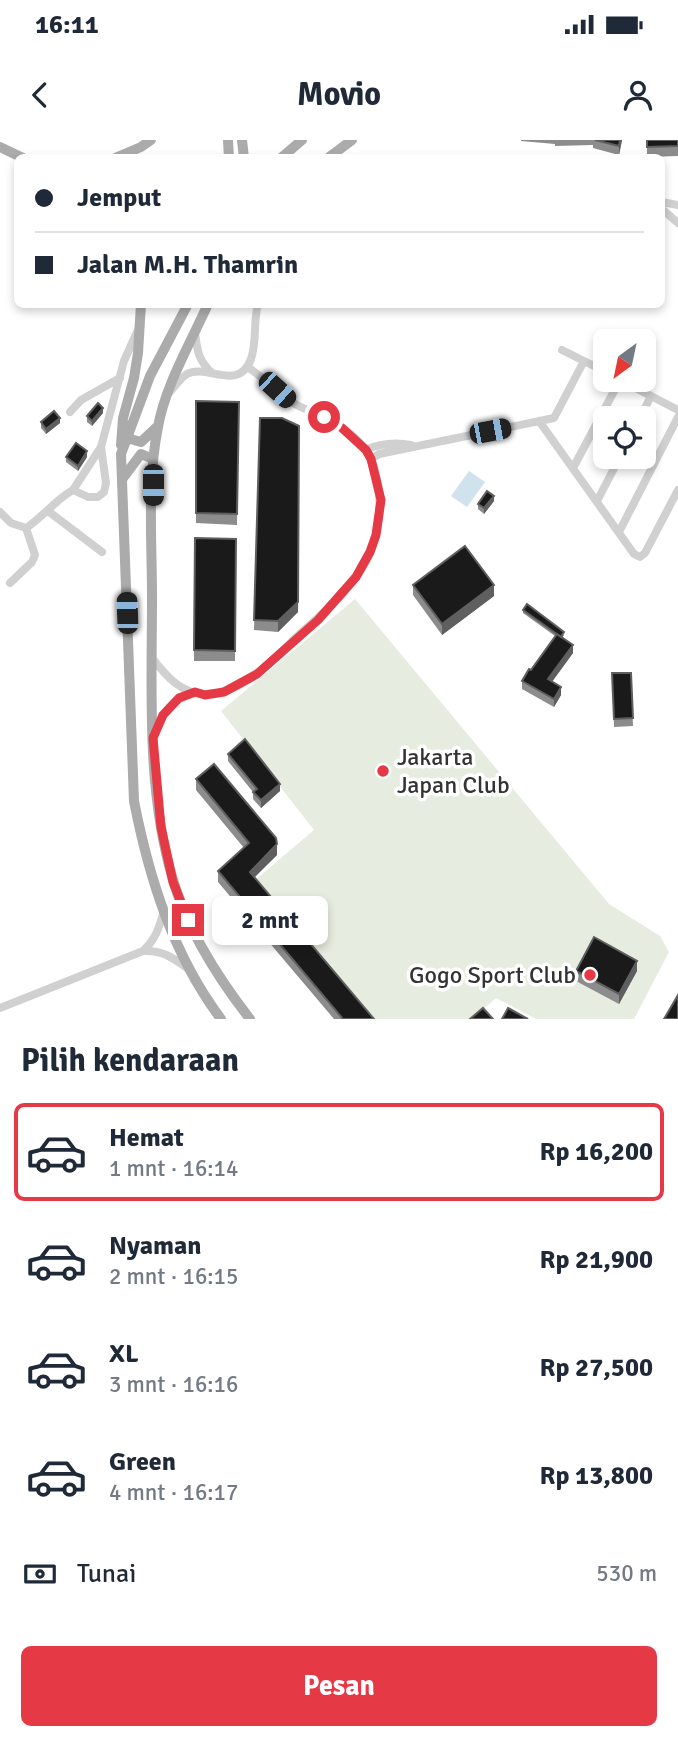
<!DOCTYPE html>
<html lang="id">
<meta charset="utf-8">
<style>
:root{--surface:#fff;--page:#f6f6f7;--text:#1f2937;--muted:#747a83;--line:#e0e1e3;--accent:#e63946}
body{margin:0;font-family:Signika,sans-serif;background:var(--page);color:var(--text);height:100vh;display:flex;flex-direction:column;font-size:26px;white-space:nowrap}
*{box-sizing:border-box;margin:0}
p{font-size:23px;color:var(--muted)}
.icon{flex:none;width:38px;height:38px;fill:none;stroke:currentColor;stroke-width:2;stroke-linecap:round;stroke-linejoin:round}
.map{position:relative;height:879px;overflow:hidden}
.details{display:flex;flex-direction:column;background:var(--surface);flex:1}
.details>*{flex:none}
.guide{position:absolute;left:14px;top:14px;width:651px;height:154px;border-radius:10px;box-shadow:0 4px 10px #0003;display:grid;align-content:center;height:154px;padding:0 21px;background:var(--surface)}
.needle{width:46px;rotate:213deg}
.tools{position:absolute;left:593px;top:189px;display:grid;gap:14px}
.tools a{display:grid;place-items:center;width:63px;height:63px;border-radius:10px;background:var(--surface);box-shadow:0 4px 10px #0003;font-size:35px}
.end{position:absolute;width:32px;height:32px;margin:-16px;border:9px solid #e63946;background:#fff;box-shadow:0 0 0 4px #fff}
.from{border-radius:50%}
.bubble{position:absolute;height:49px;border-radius:10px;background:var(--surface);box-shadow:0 4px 10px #0003;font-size:23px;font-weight:700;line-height:49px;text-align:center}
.car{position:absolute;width:21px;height:42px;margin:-21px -10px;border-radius:9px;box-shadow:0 0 5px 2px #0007;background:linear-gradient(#222 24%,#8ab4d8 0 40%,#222 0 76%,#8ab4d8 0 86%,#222 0)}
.guide b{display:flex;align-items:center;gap:24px;height:66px;font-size:26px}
.guide b+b{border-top:2px solid var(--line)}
.guide i{width:18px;height:18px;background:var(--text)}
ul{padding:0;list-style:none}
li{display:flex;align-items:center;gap:21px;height:98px;margin:0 14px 10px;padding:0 7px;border:4px solid transparent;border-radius:10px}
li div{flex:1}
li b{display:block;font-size:26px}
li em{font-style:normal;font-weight:700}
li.on{border-color:var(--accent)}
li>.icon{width:63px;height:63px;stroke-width:1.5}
h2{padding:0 21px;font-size:32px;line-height:84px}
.pay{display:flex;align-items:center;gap:18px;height:77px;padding:0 21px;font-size:26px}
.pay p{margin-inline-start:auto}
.action{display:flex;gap:14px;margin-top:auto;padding:14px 21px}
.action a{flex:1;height:80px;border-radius:10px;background:var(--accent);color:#fff;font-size:28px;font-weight:700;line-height:80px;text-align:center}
.status{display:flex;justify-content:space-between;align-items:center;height:49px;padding:0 35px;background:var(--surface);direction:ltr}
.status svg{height:19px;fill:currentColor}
header{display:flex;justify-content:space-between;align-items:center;height:91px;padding:0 21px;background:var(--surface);font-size:32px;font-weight:700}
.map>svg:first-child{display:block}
</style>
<div class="status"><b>16:11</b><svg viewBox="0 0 49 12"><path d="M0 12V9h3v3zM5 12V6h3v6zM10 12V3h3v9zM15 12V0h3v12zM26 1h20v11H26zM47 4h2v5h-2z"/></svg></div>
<header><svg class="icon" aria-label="back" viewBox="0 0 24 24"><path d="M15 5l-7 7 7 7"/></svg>Movio<svg class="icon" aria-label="person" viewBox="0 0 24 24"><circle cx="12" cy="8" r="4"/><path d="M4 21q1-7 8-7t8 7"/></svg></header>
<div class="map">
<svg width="678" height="879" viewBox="0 0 678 879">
<rect width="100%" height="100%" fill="#fff"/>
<path fill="#e6ecdf" d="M355 459 609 764 660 796 669 812 634 879H536L496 858 472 879H369L254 741 314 690 221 571Z"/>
<path fill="#cfe2ee" d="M469 331 485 342 467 367 451 356Z"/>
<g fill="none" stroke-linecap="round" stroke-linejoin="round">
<path stroke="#d0d0d0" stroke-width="8" d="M662 62 678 65
M662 69 678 83
M195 192C197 210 198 220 212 233
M562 210 606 232
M620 240 678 270
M168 254C174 248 180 238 187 234 207 223 238 253 251 219 257 202 253 182 258 164
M70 272 81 260 120 238
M640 278 651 256
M539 281 634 414 640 417 645 413 678 350
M365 310C381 303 395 302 411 305
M371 319 379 314 554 278 584 221
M573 328 620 240
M73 350 101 307
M597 361 620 317
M48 371 102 412
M0 372 11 383 26 388C43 377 55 360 73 350L88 357H98L104 352 106 343 101 307 124 221 137 192
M619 392 678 277
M10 443 32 422 35 415 26 388
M152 518C166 536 182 555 207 554 248 553 275 516 303 491 329 468 358 443 371 411 382 382 383 345 370 317 362 300 339 283 322 276 311 271 298 267 288 260 274 250 263 236 247 227
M154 596C164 572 168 561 195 552
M143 811C156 799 159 788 164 771
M0 868 143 811C162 810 172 817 187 828"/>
<path stroke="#ababab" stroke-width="10" d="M228 0 229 18
M242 0 244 18
M0 7 23 18
M115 18 141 7 151 0
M281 18 302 0
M328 18 352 0
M188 164 150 236 121 314 134 661C149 738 173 815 221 879
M208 164C191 202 165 246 158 287 147 341 152 401 152 456 152 550 146 649 173 740 188 791 218 838 250 879
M127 298 141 302 158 286
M121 305 123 278 134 238 138 213 141 164
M123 338 141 314 153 319"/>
</g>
<path fill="#8c8c8c" d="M521 0H622L619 15 593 8V5L555 6V4L521 1Z
M647 0H678V16L647 17Z
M196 261 239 262 237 385 196 383Z
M103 273 92 286 87 282V276Z
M260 278 298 472 278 492 254 490Z
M41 282 60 283 46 294 41 288Z
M66 317H87L78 331 66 322Z
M494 361 484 374 478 369V364Z
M236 399 235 521H194V510Z
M413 445 494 456 442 495 413 455Z
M523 470 564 495 562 498 573 513 552 542 561 555 554 567 522 549V541L555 496 523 473Z
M612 533H631L633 586 614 587Z
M228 614 280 651 261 668 253 659V652L228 621Z
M196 639 277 715 254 737 374 879H334L218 742V731L244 708 196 650Z
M576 831H637L619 864 576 841Z"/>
<path fill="#5f5f5f" d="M620 0H622L619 15V6Z
M103 268V273L92 286V281Z
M60 278V283L46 294V289Z
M299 286 298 472 278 492V481Z
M87 311V317L78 331V326Z
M494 356V361L484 374V368Z
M494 445V456L442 495V484Z
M573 505V513L548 547V539Z
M561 547V555L554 567V559Z
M280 644V651L261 668V660Z
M277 704V715L250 742V732Z
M637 821V831L619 864V854Z"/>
<path fill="#1a1a1a" stroke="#5f5f5f" stroke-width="2" d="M595 0H620L619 6Z
M647 0H678V6L647 7Z
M196 261 239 262 237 374 196 373Z
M98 263 103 268 92 281 87 276Z
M54 271 60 278 46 289 41 282Z
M260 278H282L299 286 298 462 278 481 254 480Z
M76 303 87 311 78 326 66 317Z
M487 351 494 356 484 368 478 364Z
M195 398 236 399 235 511 194 510Z
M465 406 494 445 442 484 413 445Z
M527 464 564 492 561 497 523 470Z
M557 494 573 505 548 539 561 547 554 559 522 541 529 529 531 530Z
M612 533H631L633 578 614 579Z
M245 599 280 644 261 660 253 652 257 649 228 614Z
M214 624 276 698 277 704 250 732 374 879H343L218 731 249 703 196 639Z
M594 797 637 821 619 854 576 831Z
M678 855V879H664Z
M483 868 493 879H470Z
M508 868 528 879H502Z"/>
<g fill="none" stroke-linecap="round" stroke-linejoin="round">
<path stroke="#e63946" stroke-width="9" d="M188 780 173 742 161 687 153 598 163 575 179 558 195 552 205 555 224 552 257 534 318 480 356 437 370 412 376 395 381 360 371 319 366 310 342 288 324 277"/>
</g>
<g fill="#e63946" stroke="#fff" stroke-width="2.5">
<circle cx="383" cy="631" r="7"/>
<circle cx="590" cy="835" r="7"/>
</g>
<g text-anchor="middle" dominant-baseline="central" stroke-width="7" stroke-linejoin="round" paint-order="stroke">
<g font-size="24" fill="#333" stroke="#fff" text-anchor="start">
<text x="397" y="617">Jakarta<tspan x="397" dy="28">Japan Club</tspan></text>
<text x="576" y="835" text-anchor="end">Gogo Sport Club</text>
</g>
</g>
</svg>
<div class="tools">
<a><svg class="needle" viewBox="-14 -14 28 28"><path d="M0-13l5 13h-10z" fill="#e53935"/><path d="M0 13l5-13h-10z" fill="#747a83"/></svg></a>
<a><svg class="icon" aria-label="locate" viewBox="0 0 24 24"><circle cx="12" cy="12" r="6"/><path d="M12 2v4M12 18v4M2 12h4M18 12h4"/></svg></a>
</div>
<i class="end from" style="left:324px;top:277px"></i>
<i class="end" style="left:188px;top:780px"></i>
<div class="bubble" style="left:212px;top:756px;width:116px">2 mnt</div>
<i class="car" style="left:277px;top:250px;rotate:132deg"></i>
<i class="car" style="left:490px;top:291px;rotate:79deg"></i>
<i class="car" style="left:153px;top:345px;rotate:180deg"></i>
<i class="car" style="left:127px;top:473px;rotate:358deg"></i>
<div class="guide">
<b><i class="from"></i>Jemput</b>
<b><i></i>Jalan M.H. Thamrin</b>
</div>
</div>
<section class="details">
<h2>Pilih kendaraan</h2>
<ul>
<li class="on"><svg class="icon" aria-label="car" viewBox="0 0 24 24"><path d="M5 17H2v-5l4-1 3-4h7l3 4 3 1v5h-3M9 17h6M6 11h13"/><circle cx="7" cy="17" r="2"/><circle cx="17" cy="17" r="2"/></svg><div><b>Hemat</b><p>1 mnt · 16:14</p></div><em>Rp 16,200</em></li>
<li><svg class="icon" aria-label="car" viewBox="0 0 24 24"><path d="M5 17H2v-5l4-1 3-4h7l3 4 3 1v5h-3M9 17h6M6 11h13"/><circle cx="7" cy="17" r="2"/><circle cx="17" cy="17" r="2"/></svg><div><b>Nyaman</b><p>2 mnt · 16:15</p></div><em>Rp 21,900</em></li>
<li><svg class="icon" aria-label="car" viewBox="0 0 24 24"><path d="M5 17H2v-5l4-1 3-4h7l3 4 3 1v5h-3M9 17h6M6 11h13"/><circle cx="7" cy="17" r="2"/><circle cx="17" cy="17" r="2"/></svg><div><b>XL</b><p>3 mnt · 16:16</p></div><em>Rp 27,500</em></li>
<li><svg class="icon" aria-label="car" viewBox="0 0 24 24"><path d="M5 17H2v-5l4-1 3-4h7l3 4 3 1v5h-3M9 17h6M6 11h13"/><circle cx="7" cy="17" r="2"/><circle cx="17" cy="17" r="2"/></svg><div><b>Green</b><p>4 mnt · 16:17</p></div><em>Rp 13,800</em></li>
</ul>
<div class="pay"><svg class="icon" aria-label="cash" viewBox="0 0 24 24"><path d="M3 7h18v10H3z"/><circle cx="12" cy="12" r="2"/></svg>Tunai<p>530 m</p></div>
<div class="action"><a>Pesan</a></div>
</section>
